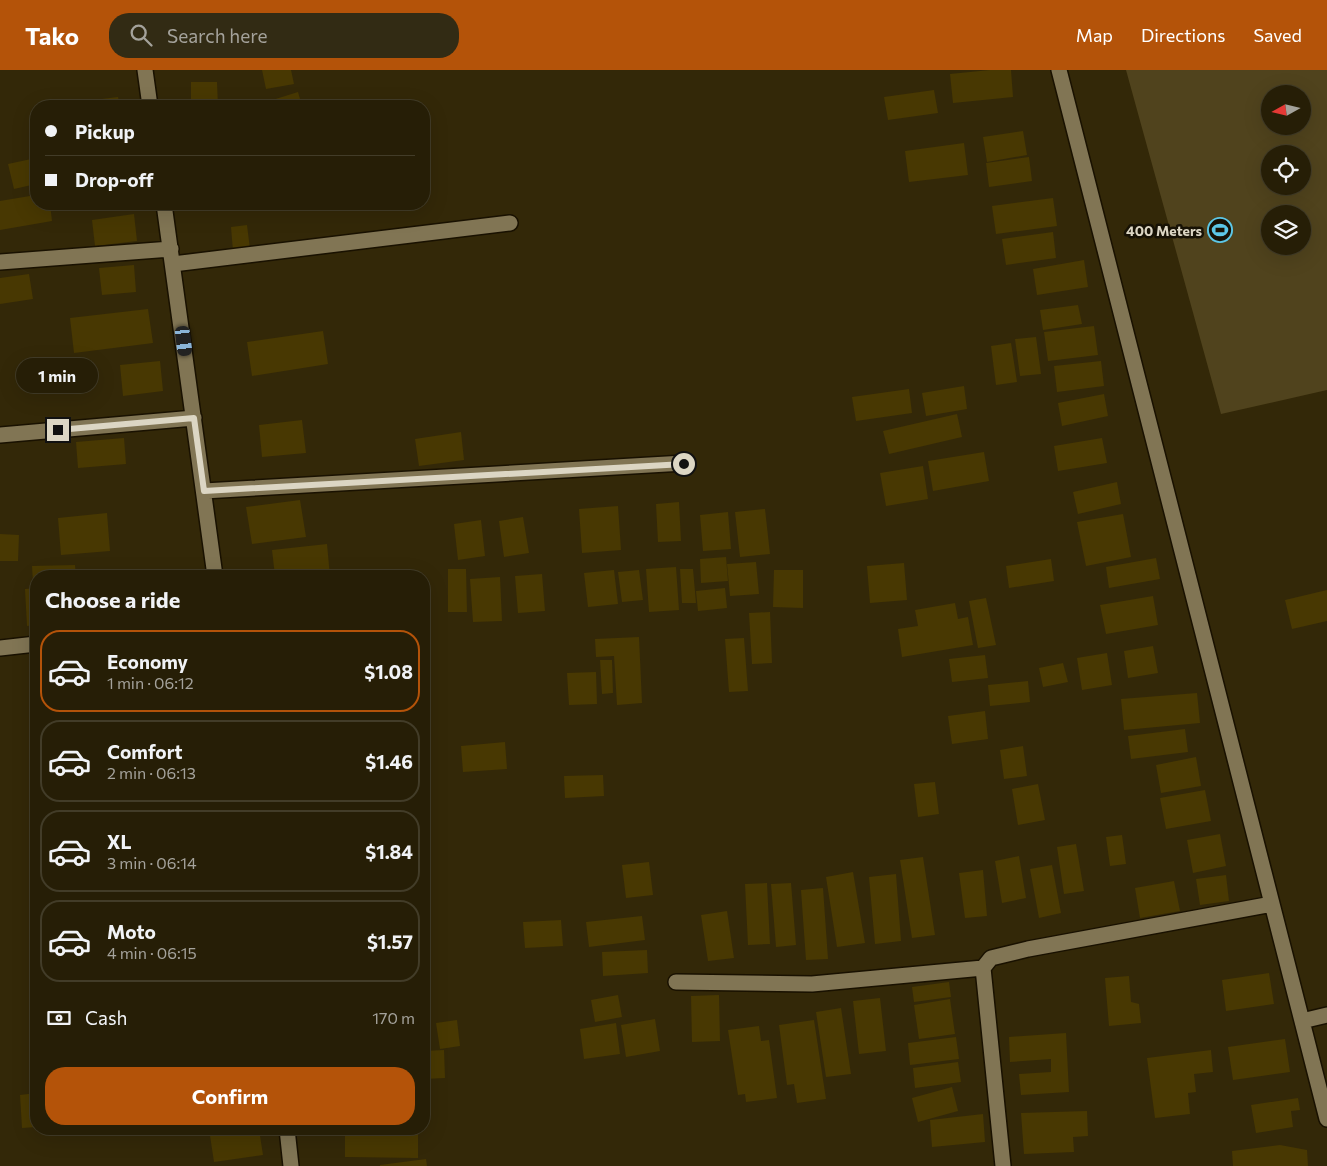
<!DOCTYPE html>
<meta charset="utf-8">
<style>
:root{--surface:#261e06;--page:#322b14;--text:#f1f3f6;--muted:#a4a29b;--line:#423c28;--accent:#b45309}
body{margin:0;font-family:Commissioner,sans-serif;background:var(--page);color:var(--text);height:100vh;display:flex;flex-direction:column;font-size:19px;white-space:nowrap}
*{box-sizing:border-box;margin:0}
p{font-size:16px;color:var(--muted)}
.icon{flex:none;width:28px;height:28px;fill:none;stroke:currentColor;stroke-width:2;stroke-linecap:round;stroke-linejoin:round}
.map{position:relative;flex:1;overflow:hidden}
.side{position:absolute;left:30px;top:500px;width:400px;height:565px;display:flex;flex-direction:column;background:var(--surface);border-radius:20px;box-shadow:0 5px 20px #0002,0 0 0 1px var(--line)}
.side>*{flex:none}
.top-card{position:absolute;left:30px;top:30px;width:400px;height:110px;border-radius:20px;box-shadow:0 5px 20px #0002,0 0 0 1px var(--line);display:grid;align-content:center;height:110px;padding:0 15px;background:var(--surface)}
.needle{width:32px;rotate:262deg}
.fabs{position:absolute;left:1261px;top:15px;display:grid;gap:10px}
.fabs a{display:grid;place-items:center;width:50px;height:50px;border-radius:50%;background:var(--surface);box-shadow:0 5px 20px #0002,0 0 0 1px var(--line);font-size:25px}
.end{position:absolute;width:22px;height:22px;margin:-11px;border:6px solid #dcd6c4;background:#111;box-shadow:0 0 0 2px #111}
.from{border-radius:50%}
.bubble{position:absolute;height:35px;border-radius:18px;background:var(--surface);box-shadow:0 5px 20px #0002,0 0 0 1px var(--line);font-size:16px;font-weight:700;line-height:35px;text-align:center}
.car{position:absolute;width:15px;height:30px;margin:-15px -8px;border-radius:6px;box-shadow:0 0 4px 1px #0007;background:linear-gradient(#222 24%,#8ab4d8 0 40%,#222 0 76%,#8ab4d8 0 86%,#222 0)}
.top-card b{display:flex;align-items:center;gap:18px;height:48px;font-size:19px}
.top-card b+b{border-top:1px solid var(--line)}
.top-card i{width:12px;height:12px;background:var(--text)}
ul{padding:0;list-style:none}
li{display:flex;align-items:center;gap:15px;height:82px;margin:0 10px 8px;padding:0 5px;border:2px solid var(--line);border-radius:20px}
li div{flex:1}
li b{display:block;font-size:19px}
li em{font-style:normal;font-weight:700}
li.selected{border-color:var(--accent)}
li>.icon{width:45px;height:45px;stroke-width:1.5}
h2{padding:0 15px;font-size:22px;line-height:60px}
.pay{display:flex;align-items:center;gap:12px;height:55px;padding:0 15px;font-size:19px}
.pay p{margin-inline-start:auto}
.button{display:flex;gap:10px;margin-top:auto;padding:10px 15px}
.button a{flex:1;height:58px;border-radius:20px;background:var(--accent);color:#fff;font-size:20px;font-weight:700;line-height:58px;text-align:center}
header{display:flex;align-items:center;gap:30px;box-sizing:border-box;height:70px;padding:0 25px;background:var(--accent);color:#fff}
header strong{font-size:24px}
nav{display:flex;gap:28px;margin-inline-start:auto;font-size:18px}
.search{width:350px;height:45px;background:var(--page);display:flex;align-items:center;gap:12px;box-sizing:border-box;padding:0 18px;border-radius:20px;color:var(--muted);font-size:19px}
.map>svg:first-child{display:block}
</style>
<header>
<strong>Tako</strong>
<div class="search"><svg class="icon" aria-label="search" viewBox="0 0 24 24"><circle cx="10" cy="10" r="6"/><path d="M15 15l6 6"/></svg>Search here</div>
<nav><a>Map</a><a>Directions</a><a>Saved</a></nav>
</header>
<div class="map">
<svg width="1327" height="1096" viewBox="0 0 1327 1096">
<rect width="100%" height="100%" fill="#332808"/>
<path fill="#50431d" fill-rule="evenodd" d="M1126 0H1327V320L1221 344ZM1270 24H1302V56H1270ZM1270 84H1302V116H1270ZM1270 144H1302V176H1270Z"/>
<path fill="#483802" d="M262 0H291L294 14 266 19Z
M990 0H1011L1013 27 953 33 950 4Z
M191 12H217L218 36H191Z
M934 20 938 43 888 50 884 27Z
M298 22 302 36H253Z
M118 27 120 36H53V35Z
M1023 61 1027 85 987 92 983 67Z
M964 73 968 105 909 112 905 81Z
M1029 87 1032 111 989 117 986 93Z
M36 88V114L14 119 8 94Z
M36 125V134H50L52 151 0 160V131Z
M1053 128 1057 156 996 164 992 136Z
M134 144 137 171 95 176 92 150Z
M247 155 250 179 233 181 231 157Z
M1053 162 1056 188 1006 195 1002 169Z
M1084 190 1088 217 1037 225 1033 199Z
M134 195 136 222 102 225 99 198Z
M29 204 33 229 0 234V208Z
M1078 235 1082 254 1043 260 1040 240Z
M148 239 153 273 74 283 70 248Z
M1094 256 1098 285 1048 291 1044 262Z
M323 261 328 294 252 306 247 272Z
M1036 267 1041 304 1020 306 1015 269Z
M1011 273 1017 312 996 315 991 276Z
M160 291 163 321 123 326 120 295Z
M1101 291 1104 316 1057 322 1054 296Z
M964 316 967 339 926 346 922 323Z
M909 319 912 343 856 351 852 327Z
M1104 324 1108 346 1062 356 1058 333Z
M957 344 962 367 889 384 883 361Z
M302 350 306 383 262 387 259 355Z
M461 362 464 390 419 396 415 369Z
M124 368 126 394 78 398 76 372Z
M1102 368 1107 393 1058 401 1054 376Z
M984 382 989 411 933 421 928 391Z
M923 396 928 429 886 436 880 403Z
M1117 412 1121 434 1078 444 1073 422Z
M300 430 306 467 252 474 246 437Z
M679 432 681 471 658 472 656 434Z
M618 436 621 480 582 483 579 439Z
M765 439 770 484 740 487 735 442Z
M728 442 731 479 703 481 700 445Z
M107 443 110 481 61 485 58 448Z
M1123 444 1131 487 1086 496 1077 452Z
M523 447 529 483 504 487 499 451Z
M481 450 485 486 458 490 454 454Z
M0 464 19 465 18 491H0Z
M327 474 330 506H275L272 480Z
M726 487 728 511 701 513 700 489Z
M1156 488 1160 509 1109 518 1106 497Z
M1051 489 1054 511 1009 518 1006 496Z
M756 492 759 524 730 526 727 494Z
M904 493 907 530 870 533 867 496Z
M75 495 76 506H36V513H33L32 496Z
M676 497 679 540 649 542 646 499Z
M448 499H466L467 542H448Z
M680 499H693L696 533H682Z
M614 500 618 534 588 537 584 503Z
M639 500 643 530 622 532 618 502Z
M774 500H803V538L773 537Z
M542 504 545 541 518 543 515 506Z
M500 507 502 551 473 552 470 509Z
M36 518V555L27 556 25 519Z
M725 518 727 538 698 541 696 521Z
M1327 520V551L1292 559 1285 530Z
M1153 526 1158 555 1106 564 1100 535Z
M986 528 996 575 978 578 969 531Z
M955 533 958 549 968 547 973 575 902 587 898 559 918 556 915 540Z
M770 542 772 593 752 594 749 543Z
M639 567 642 633 617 635 614 586 596 587 595 569Z
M744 568 748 621 729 622 725 569Z
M1153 576 1158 603 1128 608 1124 581Z
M1107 583 1112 615 1082 620 1077 588Z
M985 585 988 608 952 612 949 589Z
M600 590H612L613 623 602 624Z
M1063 593 1068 612 1043 617 1039 598Z
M596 602 597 634 569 635 567 603Z
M1028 611 1030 632 990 636 988 615Z
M1197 623 1200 653 1124 660 1121 629Z
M985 641 988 669 952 674 948 646Z
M1185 659 1188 682 1131 689 1128 666Z
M505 672 507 699 463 702 461 676Z
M1023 676 1027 706 1004 709 1000 680Z
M1196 687 1201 716 1161 723 1156 695Z
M603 705 604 726 565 728 564 706Z
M935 712 939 744 918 747 914 714Z
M1038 714 1045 750 1018 755 1012 719Z
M1205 720 1211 751 1166 759 1160 728Z
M1220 764 1226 796 1193 803 1187 770Z
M1122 765 1126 794 1110 796 1106 767Z
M1076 774 1084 821 1064 824 1057 777Z
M1019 786 1026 828 1002 833 995 791Z
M923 787 935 865 912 868 900 790Z
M649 792 653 825 626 828 622 795Z
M1052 795 1061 843 1039 848 1030 799Z
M983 800 987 846 965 848 959 803Z
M853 802 865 873 837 877 826 807Z
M896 804 901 871 875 874 869 807Z
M1226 805 1229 831 1200 835 1196 809Z
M1174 811 1180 841 1140 848 1135 818Z
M767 813 770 874 748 875 745 814Z
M791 813 796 875 776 877 771 814Z
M823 818 828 889 806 890 801 820Z
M727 841 734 888 708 891 701 845Z
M642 846 645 870 589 877 586 852Z
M561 850 563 876 525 878 523 852Z
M647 880 648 903 603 906 602 882Z
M1269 903 1274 934 1226 941 1222 910Z
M1129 906 1131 932 1139 934 1141 953 1109 956 1105 908Z
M949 912 951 927 914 932 912 917Z
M618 925 622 947 595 952 591 930Z
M719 925 720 971 692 972 691 926Z
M880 928 886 981 859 984 853 931Z
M950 929 955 964 919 969 914 935Z
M841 938 851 1004 826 1007 816 942Z
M655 949 660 981 626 987 621 955Z
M457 950 460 976 440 979 436 953Z
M814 950 826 1029 797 1033 794 1014 787 1015 779 955Z
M616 953 620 984 584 989 580 959Z
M759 956 761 971 769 970 777 1028 746 1032 745 1024 738 1025 728 960Z
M1066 963 1069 1022 1021 1025 1019 1004 1051 1002V989L1010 992 1009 967Z
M956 967 959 989 910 995 908 973Z
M1285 969 1290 1002 1233 1010 1228 977Z
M444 980 445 1008 424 1009V981Z
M1211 980 1213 1002 1194 1004 1196 1022 1188 1023 1190 1044 1155 1048 1147 988Z
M958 992 961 1012 915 1018 913 998Z
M952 1017 958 1041 918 1052 912 1028Z
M36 1023V1057L22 1058 20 1025Z
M1298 1028 1300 1040 1291 1041 1293 1057 1256 1063 1251 1035Z
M1087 1041 1088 1066 1073 1067 1074 1082 1024 1084 1021 1043Z
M983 1044 985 1072 932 1077 930 1050Z
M209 1059H259L263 1085 214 1092Z
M345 1061 418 1062V1088L345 1087Z
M1280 1075 1307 1080 1308 1096H1233L1232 1081Z
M426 1089 427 1096H380V1095Z"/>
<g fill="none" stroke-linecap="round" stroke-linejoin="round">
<defs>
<path id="street" d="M145 0 150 36
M1059 0 1327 1049
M164 134 215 506
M0 192 171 179
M173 194 510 153
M0 365 194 348
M204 421 684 393
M0 578 36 574
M676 912 812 914 983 898
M1302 951 1327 945
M287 1059 291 1096
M1003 1096 983 898 991 888 1028 879 1272 834"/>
</defs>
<use href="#street" stroke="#191100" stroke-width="18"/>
<use href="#street" stroke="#817554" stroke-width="15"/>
</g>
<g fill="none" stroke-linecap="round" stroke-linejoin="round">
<path stroke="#dcd6c4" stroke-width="6" d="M58 360 194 348 204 421 684 394"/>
</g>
<defs>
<symbol id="stadium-ring" viewBox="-11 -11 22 22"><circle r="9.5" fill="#171205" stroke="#5cc7e7" stroke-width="1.5"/><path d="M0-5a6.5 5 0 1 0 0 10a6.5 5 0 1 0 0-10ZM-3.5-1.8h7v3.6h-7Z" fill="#5cc7e7"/></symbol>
</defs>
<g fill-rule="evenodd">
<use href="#stadium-ring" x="1206" y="146" width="28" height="28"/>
</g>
<g text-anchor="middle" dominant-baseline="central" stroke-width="5" stroke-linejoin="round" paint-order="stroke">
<g font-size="14" font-weight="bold" fill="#dcd6c4" stroke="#171205" text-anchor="end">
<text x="1202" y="160">400 Meters</text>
</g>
</g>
</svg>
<div class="fabs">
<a><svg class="needle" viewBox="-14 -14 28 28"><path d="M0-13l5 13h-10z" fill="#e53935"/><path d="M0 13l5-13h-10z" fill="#a4a29b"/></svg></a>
<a><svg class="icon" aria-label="locate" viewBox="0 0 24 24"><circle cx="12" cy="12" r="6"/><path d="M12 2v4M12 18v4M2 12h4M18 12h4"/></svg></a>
<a><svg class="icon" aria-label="layers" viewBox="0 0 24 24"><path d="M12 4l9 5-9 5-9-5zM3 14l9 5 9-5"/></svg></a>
</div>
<i class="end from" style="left:684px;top:394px"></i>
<i class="end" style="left:58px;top:360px"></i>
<div class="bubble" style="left:16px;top:288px;width:82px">1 min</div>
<i class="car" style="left:184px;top:271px;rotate:173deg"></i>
<div class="top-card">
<b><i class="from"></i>Pickup</b>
<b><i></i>Drop-off</b>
</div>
<section class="side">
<h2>Choose a ride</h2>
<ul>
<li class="selected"><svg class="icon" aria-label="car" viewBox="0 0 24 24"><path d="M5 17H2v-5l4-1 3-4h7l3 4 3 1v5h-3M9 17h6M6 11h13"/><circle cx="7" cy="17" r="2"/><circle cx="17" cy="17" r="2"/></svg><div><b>Economy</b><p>1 min · 06:12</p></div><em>$1.08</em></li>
<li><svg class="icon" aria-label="car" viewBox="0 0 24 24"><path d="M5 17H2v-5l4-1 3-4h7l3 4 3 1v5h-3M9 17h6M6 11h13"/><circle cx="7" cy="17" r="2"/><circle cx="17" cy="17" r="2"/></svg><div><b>Comfort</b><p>2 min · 06:13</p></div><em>$1.46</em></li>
<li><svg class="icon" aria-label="car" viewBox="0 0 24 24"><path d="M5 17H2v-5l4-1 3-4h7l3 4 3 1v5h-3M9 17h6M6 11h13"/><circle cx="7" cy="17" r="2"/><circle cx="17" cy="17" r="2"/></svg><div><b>XL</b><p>3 min · 06:14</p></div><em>$1.84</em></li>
<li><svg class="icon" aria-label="car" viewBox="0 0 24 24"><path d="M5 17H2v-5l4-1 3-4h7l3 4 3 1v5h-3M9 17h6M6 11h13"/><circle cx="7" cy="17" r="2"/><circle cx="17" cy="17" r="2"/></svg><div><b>Moto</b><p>4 min · 06:15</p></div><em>$1.57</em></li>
</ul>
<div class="pay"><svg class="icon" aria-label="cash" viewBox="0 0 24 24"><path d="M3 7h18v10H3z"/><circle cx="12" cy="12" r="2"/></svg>Cash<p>170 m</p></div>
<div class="button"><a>Confirm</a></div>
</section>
</div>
